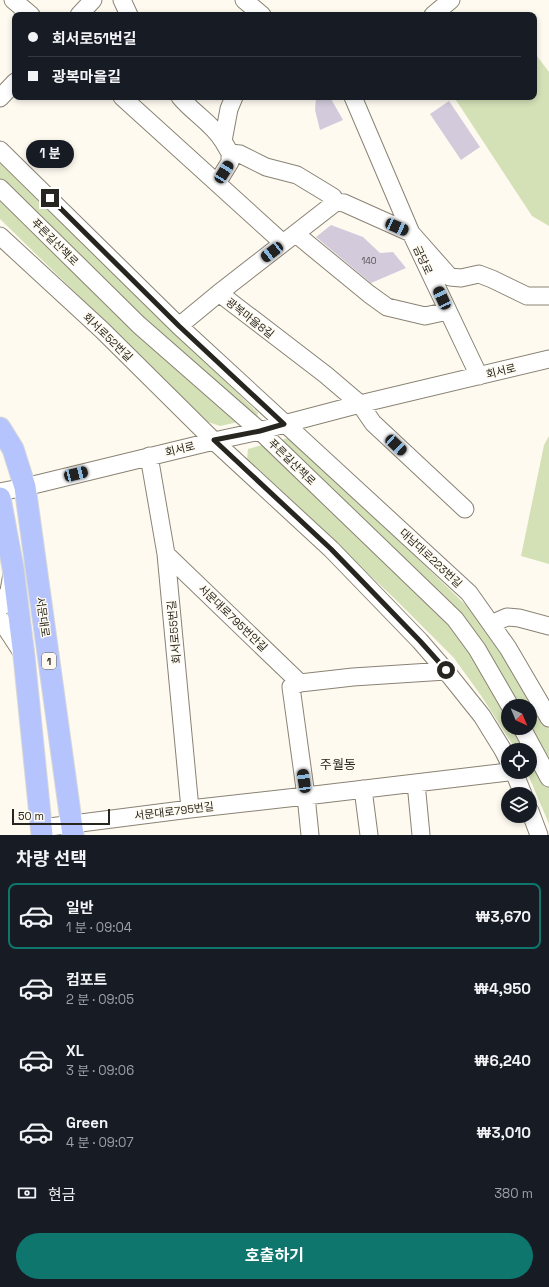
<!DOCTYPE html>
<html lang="ko">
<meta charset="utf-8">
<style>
:root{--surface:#171b24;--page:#20242c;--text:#f1f3f6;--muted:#9ea1a6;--line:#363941;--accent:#0f766e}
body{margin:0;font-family:"Space Grotesk","Noto Sans KR",sans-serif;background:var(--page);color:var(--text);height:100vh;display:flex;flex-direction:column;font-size:15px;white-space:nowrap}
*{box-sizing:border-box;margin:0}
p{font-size:13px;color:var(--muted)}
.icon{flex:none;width:22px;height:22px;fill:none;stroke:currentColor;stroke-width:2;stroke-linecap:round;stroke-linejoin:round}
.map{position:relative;height:835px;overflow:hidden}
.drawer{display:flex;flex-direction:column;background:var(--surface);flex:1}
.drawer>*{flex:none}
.top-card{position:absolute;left:12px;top:12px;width:525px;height:88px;border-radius:8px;box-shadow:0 2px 6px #0003;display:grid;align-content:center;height:88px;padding:0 16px;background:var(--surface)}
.needle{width:26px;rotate:136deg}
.controls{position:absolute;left:501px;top:699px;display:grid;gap:8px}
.controls a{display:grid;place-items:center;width:36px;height:36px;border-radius:50%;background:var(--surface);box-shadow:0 2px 6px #0003;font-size:20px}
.scale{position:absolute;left:12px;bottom:10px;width:98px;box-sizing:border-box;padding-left:4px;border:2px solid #27251f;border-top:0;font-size:11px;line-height:14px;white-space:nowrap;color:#27251f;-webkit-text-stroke:3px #fefaf0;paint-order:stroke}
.end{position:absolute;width:18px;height:18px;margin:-9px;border:5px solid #27251f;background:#fff;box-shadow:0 0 0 2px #fff}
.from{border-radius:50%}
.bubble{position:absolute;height:28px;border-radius:14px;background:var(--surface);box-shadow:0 2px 6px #0003;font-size:13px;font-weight:700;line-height:28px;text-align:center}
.car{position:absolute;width:12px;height:24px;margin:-12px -6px;border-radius:5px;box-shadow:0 0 3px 1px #0007;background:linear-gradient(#222 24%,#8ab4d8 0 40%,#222 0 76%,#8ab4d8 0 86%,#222 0)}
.top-card b{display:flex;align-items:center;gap:14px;height:38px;font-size:15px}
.top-card b+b{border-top:1px solid var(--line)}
.top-card i{width:10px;height:10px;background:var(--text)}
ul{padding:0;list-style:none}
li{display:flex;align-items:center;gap:12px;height:66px;margin:0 8px 6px;padding:0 8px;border:2px solid transparent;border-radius:8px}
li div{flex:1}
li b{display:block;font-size:15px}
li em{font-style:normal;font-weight:700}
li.selected{border-color:var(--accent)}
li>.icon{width:36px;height:36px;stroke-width:1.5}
h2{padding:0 16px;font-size:18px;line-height:48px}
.pay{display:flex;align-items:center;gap:10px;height:44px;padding:0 16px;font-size:15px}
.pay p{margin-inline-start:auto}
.primary-button{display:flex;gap:8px;margin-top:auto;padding:8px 16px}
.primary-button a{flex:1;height:46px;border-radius:24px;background:var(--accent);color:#fff;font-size:16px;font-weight:700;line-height:46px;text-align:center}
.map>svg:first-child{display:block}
</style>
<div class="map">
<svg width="549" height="835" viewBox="0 0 549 835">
<rect width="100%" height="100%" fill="#fefaf0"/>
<path fill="#d4e1b7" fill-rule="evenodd" d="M534 52 549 72V226L532 216 454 97H534Z
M0 163 258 413 257 418 220 426 208 422 0 219Z
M549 436V564L521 556 544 445Z
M292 437 472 611 520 677 549 729V824L527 772H530V750H516L482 697 454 658 393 597 247 460 248 449ZM508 706H530V728H508Z"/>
<path fill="#d3cbdc" d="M316 97H330L343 120 320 130 315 110Z
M449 101 480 147 461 160 430 114Z
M331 225 363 237 380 253 393 252 406 268 371 283 316 237Z"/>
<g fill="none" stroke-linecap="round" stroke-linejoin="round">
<defs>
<path id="minor" d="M13 0 31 15
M122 0 129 15
M244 0 262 15
M79 15 93 0
M433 15 451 0
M122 97 283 243
M180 97C193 113 212 123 223 141
M353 97 411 233 479 376
M0 98 15 82
M0 150 179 326 469 593 508 648 549 718
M230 153 240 154 266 167 297 175 325 192 333 197 336 202
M217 183 230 162V153L223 141 229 109 234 97
M0 188 139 325 260 431 455 619 477 649 510 706
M296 234 369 294 387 307 425 316 448 311
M0 236 102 330 214 441 331 549 420 641 446 671 482 716 503 750 508 760
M219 293 326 375 360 404 373 423 465 509
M179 326 219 293 336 202 344 203 411 233 450 277 461 278 479 274 492 279 527 296H549
M149 456 166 554 190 809
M0 492 25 487 214 441 260 431 284 424 360 404 549 359
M166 554 300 683 353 677 446 671
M0 608 9 591 12 574
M0 619 23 654
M491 624 507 617 519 618 549 626
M300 683 291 687 306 796 310 835
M522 728 549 778
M514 772 523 794
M416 783 421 835
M363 789 369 835
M530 811 539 835
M42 828 190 809 306 796 508 772"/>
<path id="major" d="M0 428 13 449 25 487 73 835
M0 498 13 568 24 656 42 835"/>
</defs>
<use href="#minor" stroke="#8a8374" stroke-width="19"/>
<use href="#major" stroke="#d8d8d7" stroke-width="23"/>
<use href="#minor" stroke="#fff" stroke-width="17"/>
<use href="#major" stroke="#b5c4fd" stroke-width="21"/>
</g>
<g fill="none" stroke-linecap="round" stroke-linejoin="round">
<path stroke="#27251f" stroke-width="5" d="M50 198 179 326 284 424 260 431 214 440 331 549 420 641 446 670"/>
</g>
<g text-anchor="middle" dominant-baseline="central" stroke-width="3" stroke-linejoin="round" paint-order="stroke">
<g font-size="9" fill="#524e4e">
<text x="369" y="261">140</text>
</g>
<rect fill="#fefaf0" stroke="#68655e" stroke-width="1" x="42" y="653" width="14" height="16" rx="3"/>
<g font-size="10" font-weight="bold" fill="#27251f">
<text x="49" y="661">1</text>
</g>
<g font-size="11" fill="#27251f" stroke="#fefaf0">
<text transform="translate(55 242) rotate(45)">푸른길산책로</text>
<text transform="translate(423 260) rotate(65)">금당로</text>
<text transform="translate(250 318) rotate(38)">광복마을8길</text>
<text transform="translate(108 337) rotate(44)">회서로52번길</text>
<text transform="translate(501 371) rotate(-14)">회서로</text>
<text transform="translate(180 449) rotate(-14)">회서로</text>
<text transform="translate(292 462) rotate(44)">푸른길산책로</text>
<text transform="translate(431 558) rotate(43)">대남대로223번길</text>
<text transform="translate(43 617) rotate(82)">서문대로</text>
<text transform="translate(233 618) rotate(44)">서문대로795번안길</text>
<text transform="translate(174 632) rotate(-95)">회서로55번길</text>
<text transform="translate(174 811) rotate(-7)">서문대로795번길</text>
</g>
<g font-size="13" fill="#27251f" stroke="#fefaf0">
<text x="338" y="764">주월동</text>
</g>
</g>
</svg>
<div class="controls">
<a><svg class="needle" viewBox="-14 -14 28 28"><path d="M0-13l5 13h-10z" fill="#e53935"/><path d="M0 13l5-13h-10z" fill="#9ea1a6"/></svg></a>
<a><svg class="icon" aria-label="locate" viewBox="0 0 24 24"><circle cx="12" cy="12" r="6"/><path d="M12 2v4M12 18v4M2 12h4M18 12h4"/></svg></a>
<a><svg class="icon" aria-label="layers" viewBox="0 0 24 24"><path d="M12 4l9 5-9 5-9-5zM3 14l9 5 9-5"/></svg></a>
</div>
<div class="scale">50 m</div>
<i class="end from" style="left:446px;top:670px"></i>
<i class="end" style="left:50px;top:198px"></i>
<div class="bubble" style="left:26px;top:140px;width:48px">1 분</div>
<i class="car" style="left:224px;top:172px;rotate:32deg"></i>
<i class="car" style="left:397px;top:227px;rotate:114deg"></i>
<i class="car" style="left:272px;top:252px;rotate:232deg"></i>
<i class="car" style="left:442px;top:298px;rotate:335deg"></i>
<i class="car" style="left:396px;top:445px;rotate:133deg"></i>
<i class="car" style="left:76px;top:474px;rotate:76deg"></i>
<i class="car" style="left:304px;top:781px;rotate:352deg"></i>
<div class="top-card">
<b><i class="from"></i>회서로51번길</b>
<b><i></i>광복마을길</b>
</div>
</div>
<section class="drawer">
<h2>차량 선택</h2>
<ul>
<li class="selected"><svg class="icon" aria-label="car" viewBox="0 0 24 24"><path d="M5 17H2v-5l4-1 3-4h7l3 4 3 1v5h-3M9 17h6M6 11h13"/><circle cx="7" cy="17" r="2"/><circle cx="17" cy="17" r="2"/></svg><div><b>일반</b><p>1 분 · 09:04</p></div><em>₩3,670</em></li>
<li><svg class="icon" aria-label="car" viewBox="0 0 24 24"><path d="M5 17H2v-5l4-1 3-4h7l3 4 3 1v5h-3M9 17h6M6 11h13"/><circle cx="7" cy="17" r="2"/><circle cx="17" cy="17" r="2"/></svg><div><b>컴포트</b><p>2 분 · 09:05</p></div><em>₩4,950</em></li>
<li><svg class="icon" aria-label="car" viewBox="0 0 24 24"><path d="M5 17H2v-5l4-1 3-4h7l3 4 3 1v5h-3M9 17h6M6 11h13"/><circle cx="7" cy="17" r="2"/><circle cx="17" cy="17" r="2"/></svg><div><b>XL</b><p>3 분 · 09:06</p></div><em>₩6,240</em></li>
<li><svg class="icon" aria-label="car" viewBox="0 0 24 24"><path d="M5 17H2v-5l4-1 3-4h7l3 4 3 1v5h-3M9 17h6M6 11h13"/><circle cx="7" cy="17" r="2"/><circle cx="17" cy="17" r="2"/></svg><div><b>Green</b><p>4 분 · 09:07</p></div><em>₩3,010</em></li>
</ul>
<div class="pay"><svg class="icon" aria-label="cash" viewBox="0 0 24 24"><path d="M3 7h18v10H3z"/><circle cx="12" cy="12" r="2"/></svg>현금<p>380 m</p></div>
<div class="primary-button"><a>호출하기</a></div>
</section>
